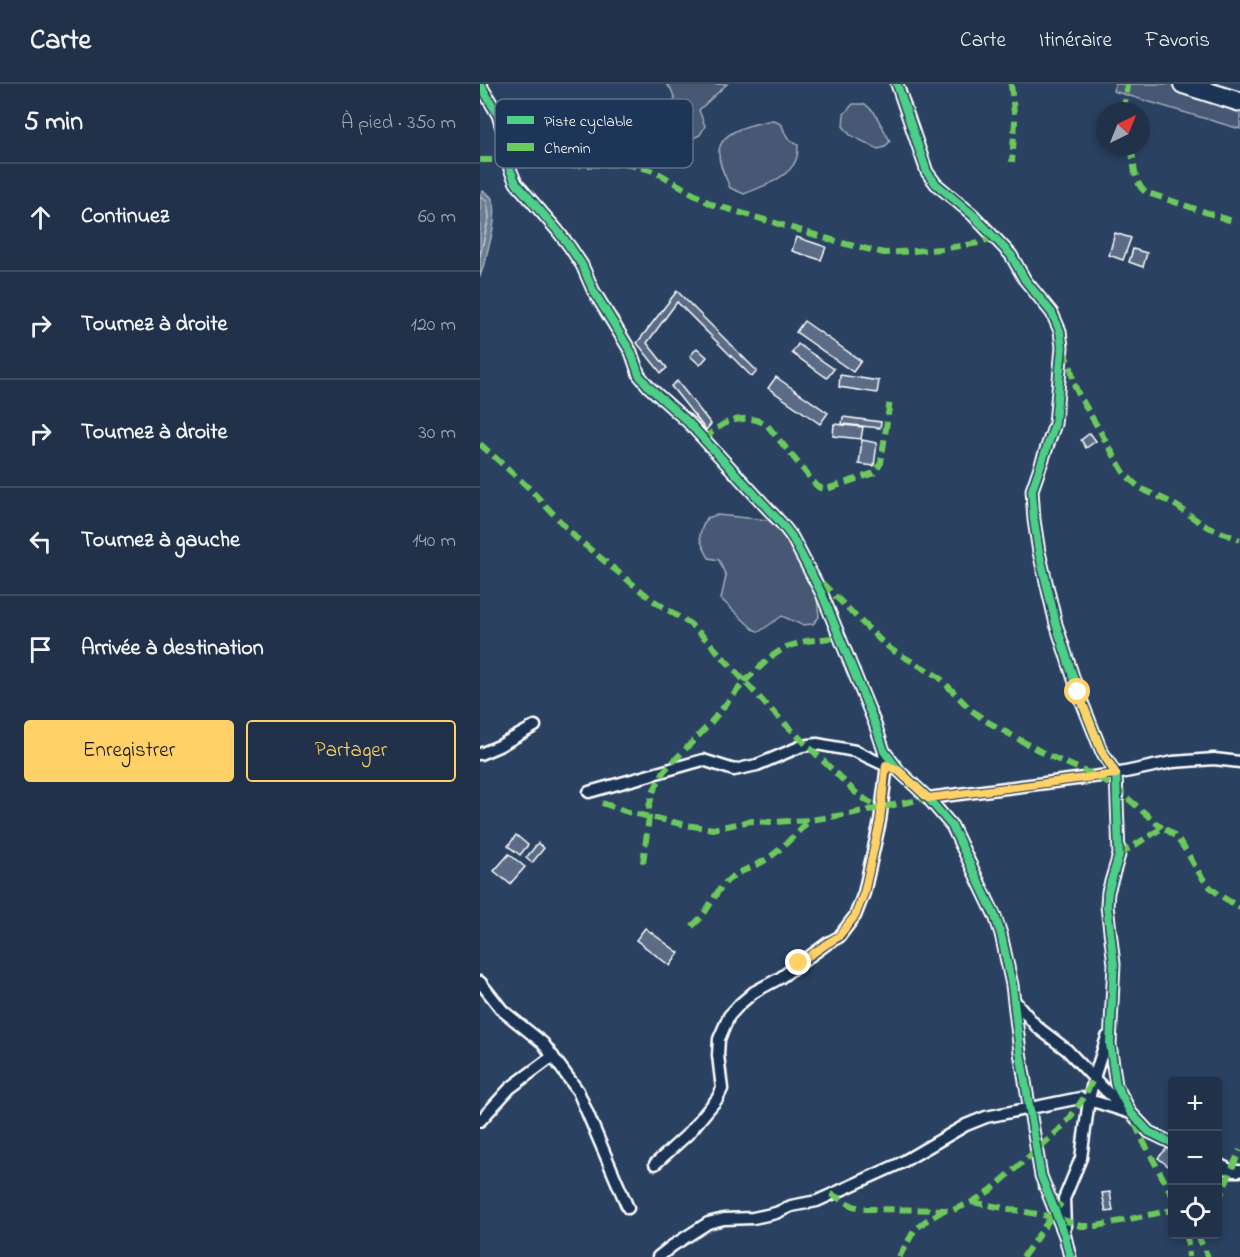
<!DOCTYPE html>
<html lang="fr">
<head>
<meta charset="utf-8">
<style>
  body { margin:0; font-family:"Indie Flower",sans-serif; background:#283950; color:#f1f3f6 }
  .controls { position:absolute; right:18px; bottom:18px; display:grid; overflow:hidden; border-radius:6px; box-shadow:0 3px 9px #0003 }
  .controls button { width:54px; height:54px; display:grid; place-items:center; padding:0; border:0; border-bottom:2px solid #3d4c61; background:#203149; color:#f1f3f6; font:30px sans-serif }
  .compass { position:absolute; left:616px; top:18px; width:54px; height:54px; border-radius:50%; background:#203149; box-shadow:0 3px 9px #0003; rotate:43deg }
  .stop { position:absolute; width:18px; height:18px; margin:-14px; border:4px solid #ffd166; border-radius:50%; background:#fff }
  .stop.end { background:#ffd166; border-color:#fff; box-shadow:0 2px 6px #0008 }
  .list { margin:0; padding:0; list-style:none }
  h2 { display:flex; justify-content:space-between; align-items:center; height:78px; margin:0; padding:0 24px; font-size:26px }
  h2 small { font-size:20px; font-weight:400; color:#a2a9b4 }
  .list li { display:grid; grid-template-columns:39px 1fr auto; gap:18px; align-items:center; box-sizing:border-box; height:108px; padding:0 24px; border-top:2px solid #3d4c61 }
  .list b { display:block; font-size:22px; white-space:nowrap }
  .list em { font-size:20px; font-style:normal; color:#a2a9b4 }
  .actions { display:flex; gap:12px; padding:18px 24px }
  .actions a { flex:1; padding:14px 0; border:2px solid #ffd166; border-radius:6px; text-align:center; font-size:21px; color:#ffd166 }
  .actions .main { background:#ffd166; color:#111 }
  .icon { flex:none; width:33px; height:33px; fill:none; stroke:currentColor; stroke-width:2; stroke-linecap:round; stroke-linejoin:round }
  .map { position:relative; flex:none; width:760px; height:1173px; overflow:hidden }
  header { display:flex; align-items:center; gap:36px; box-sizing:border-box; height:84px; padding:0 30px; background:#203149; border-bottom:2px solid #3d4c61 }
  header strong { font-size:28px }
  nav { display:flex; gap:33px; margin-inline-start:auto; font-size:21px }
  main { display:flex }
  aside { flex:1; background:#203149 }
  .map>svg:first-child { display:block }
  .green { fill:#465975; stroke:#a2acba; stroke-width:1.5 }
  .water { fill:#6d7d92; stroke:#a7b1be; stroke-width:1.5 }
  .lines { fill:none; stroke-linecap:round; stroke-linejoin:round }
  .shore { stroke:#c5cbd3; stroke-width:1.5 }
  .building { fill:#5b6c86; stroke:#fff; stroke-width:1.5 }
  .minor-casing { stroke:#fff; stroke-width:15 }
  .trunk-casing { stroke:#fff; stroke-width:22 }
  .minor { stroke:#1d3557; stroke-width:10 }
  .trunk { stroke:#1d3557; stroke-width:18 }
  .quiet { stroke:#6dc95d; stroke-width:6; stroke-dasharray:12 6; stroke-linecap:butt }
  .cycleway-casing { stroke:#1d3557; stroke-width:11 }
  .cycleway { stroke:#4dcf88; stroke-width:8 }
  .route { stroke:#ffd166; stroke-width:8 }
  .key { fill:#1d3557; stroke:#617289; stroke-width:1.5 }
  .key-label { font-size:16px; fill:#fff }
</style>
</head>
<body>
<header>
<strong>Carte</strong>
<nav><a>Carte</a><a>Itinéraire</a><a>Favoris</a></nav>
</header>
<main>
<aside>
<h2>5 min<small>À pied · 350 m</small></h2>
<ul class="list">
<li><svg class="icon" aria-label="ahead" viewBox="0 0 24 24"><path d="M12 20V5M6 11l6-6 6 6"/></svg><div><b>Continuez</b></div><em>60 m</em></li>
<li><svg class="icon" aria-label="right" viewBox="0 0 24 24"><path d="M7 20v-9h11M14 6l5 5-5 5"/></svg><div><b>Tournez à droite</b></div><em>120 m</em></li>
<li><svg class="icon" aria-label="right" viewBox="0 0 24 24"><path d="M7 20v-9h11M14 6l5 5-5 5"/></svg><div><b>Tournez à droite</b></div><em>30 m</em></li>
<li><svg class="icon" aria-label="left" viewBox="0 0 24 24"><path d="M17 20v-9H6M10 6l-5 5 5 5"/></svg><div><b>Tournez à gauche</b></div><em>140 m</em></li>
<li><svg class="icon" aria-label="arrive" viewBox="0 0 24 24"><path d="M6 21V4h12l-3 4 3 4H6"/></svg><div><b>Arrivée à destination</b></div></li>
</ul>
<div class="actions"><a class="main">Enregistrer</a><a>Partager</a></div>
</aside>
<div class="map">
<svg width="760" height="1173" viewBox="0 0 760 1173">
  <rect width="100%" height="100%" fill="#2a4161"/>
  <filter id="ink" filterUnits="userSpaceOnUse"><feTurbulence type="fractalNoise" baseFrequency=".0167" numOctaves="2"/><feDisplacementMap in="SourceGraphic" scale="12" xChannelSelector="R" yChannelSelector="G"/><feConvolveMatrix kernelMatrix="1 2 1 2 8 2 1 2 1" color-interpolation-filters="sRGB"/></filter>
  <g filter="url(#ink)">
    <path class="green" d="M186 0H247L219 26 225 42 220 51 196 62 180 46V34L190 24 195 15 191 5Z
      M635 0H697L760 19V45L633 7Z
      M373 20H385L394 28 410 57 405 63 398 65 370 51 363 42 364 30Z
      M293 36 302 41C305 52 309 56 318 61 318 66 318 71 316 76 309 94 281 103 264 110L250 104C246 93 238 80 239 68 240 45 276 40 293 36Z
      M237 431 288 436 305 451 337 514 339 533 333 540 322 541 302 532 279 548 273 545 241 515 246 492 239 476 229 474C219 455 216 453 227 434Z"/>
    <path class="water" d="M3 107C6 109 9 110 11 113 22 128 5 175 0 193V111Z"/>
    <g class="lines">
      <path class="shore" d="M0 114H3L7 117 9 133 0 172"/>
    </g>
    <path class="building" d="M635 149 651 154 643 176 629 171Z
      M316 153 346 163 341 176 312 167Z
      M653 165 667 169 663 183 649 178Z
      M197 207 277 287 272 293 197 218 167 259 187 284 181 289 157 259Z
      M324 237 381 277 373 288 316 248Z
      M318 260 354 285 347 294 312 269Z
      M217 264 227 273 220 281 210 272Z
      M360 291 399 297 397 309 359 303Z
      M296 293 348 329 340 340 288 304Z
      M197 297 231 340 226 346 191 302Z
      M363 333 401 338 400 344 362 340Z
      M354 340 383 343 381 355 353 352Z
      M610 349 616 357 606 364 601 356Z
      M382 356 397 359 394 382 379 380Z
      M36 751 48 761 40 771 28 762Z
      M58 759 64 764 52 779 46 774Z
      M29 770 45 783 30 800 14 787Z
      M165 844 199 869 190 882 156 856Z
      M687 1064 692 1069V1085L678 1074Z
      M630 1108 633 1127 626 1128 622 1109Z"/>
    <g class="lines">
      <defs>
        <path id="minor" d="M0 0 18 31 25 54 30 85 36 99 77 146 90 163 102 181 113 206 151 268 159 291 169 303 208 338 302 440 312 453 342 510 395 640 404 667 419 687 448 714 472 742 515 832 521 850 532 901 540 968 561 1092 585 1152 590 1173
          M417 0 447 88 456 100 492 130 531 171 545 196 572 229 580 247 582 263 575 340 552 406 554 436 559 468 576 540 598 608 621 666 636 690 639 771 628 808 627 822 634 880 630 960 636 1001 651 1029 669 1048 692 1059
          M0 670 19 662 55 642
          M109 708 223 676 254 686 277 681 322 662 337 660 375 667 411 684
          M448 714 636 690 693 678 734 675 760 678
          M0 898 23 927 63 959 98 1007 148 1124
          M0 1037 30 1004 73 972
          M175 1080 208 1050 237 1015 242 1005 238 971 239 955 249 932 260 920 274 908 300 894 348 859 359 853 375 832 384 809 400 737 407 681 404 670
          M738 1080 752 1087H760
          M585 1144 584 1115 601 1074 609 1016 614 994 627 953
          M178 1173 192 1162 228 1139 244 1135 273 1134 296 1129 311 1122 337 1117 419 1080 486 1041 506 1033 600 1014 619 1019 651 1029 626 1007 587 966 557 943 534 916"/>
        <path id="trunk" d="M703 0 760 18"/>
      </defs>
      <use href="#minor" class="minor-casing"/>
      <use href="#trunk" class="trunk-casing"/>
      <use href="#minor" class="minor"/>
      <use href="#trunk" class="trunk"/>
      <path class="quiet" d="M531 0 535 38 532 78
        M644 27 647 0
        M651 63C655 79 652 96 665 108L752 137
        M0 76H28L68 82 146 80 167 85 178 89 231 120 366 160 404 169 461 165 499 159 514 153
        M583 266 591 284 594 300 598 309 643 387C660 408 668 407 690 418 701 424 710 432 721 439 733 446 747 450 760 456
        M224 356C239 338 266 327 287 341L336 401 340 404 347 405 394 389 401 379 410 316
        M0 360 49 404 95 453 171 515 210 540 228 557 288 623 375 708 389 718 402 724
        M342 499 400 556 412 566 459 593 490 625 506 637 567 671 616 692 637 705 682 744
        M122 719 148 728 206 741 233 745 270 737 294 738 330 736 369 730 448 714
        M639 771 682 744C703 750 714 787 729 802 738 811 749 817 760 824
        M163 779 169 733V723L173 708 184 687 227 643 265 597 292 572 306 563 326 557 360 553
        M212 842C228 830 232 812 246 798 256 788 269 785 282 778 300 768 315 750 330 736
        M655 1039 662 1055 692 1111
        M351 1110 373 1122 386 1125 473 1126 492 1118 511 1106 578 1047 589 1035 603 1015 614 994
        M738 1117 760 1066
        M492 1118 578 1134 601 1142H617L692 1126
        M707 1150 709 1173
        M717 1150 728 1173
        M419 1173 434 1147 444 1138 464 1126
        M543 1173 584 1115"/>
      <defs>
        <path id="cycleway" d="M0 0 18 31 25 54 30 85 36 99 77 146 90 163 102 181 113 206 151 268 159 291 169 303 208 338 302 440 312 453 342 510 395 640 404 667 419 687 448 714 472 742 515 832 521 850 532 901 540 968 561 1092 585 1152 590 1173
          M417 0 447 88 456 100 492 130 531 171 545 196 572 229 580 247 582 263 575 340 552 406 554 436 559 468 576 540 598 608 621 666 636 690 639 771 628 808 627 822 634 880 630 960 636 1001 651 1029 669 1048 692 1059"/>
      </defs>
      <use href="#cycleway" class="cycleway-casing"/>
      <use href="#cycleway" class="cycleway"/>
    </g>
  </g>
  <g class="lines" filter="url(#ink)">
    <path class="route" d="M319 879 348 859 358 853 375 832 384 809 400 737 406 681 419 687 448 714 636 690 621 666 598 608"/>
  </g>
  <rect x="15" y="15" width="198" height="69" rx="9" class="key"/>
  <rect x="27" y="32" width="27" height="8" fill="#4dcf88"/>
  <rect x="27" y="59" width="27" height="8" fill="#6dc95d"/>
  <g class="key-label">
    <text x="64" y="42">Piste cyclable</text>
    <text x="64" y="69">Chemin</text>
  </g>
</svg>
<div class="controls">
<button>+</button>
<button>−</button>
<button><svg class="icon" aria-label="locate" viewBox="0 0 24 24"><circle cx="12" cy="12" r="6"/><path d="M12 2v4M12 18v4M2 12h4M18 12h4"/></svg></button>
</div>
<svg class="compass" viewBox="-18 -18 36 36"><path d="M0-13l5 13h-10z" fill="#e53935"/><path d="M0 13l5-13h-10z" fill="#a2a9b4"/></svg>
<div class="stop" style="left:598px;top:608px"></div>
<div class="stop end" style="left:319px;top:879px"></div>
</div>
</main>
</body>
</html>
